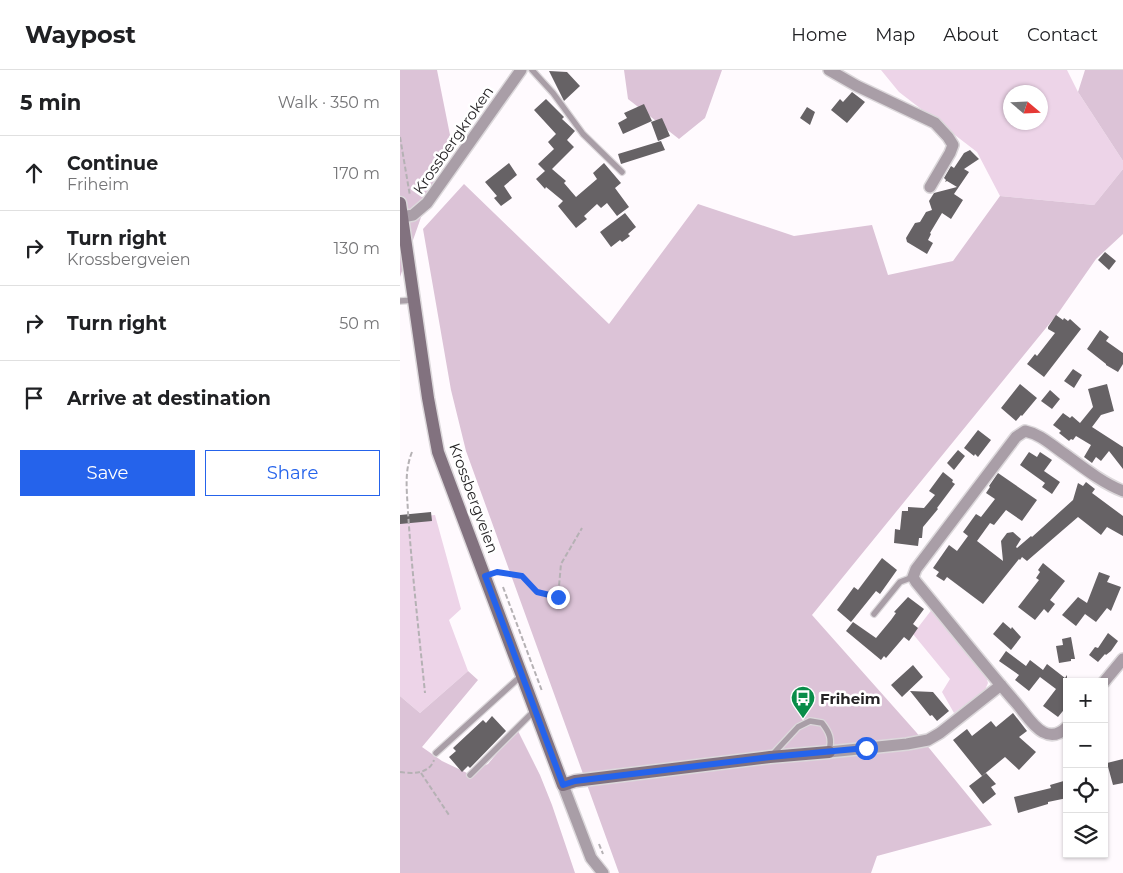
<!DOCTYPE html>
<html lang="en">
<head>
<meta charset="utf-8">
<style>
  body { margin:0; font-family:Montserrat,sans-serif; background:#f2f2f2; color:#202124 }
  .controls { position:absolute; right:15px; bottom:15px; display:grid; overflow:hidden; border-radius:0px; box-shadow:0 1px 4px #0004 }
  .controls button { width:45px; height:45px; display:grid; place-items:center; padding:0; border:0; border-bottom:1px solid #e0e0e0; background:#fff; color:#202124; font:25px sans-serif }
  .compass { position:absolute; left:603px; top:15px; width:45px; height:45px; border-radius:50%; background:#fff; box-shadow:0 1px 4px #0004; rotate:109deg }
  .stop { position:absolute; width:15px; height:15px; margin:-11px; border:4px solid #2563eb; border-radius:50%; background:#fff }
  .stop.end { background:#2563eb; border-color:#fff; box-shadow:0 1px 5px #0008 }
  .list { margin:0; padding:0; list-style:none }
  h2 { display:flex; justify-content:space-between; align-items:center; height:65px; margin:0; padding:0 20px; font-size:21px }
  h2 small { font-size:16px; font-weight:400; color:#757577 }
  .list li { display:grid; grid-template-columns:32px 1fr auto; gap:15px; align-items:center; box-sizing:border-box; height:75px; padding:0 20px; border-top:1px solid #e0e0e0 }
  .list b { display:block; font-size:19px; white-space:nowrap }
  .list p { margin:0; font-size:16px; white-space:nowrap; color:#757577 }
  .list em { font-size:16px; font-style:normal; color:#757577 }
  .actions { display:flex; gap:10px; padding:15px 20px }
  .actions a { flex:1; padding:11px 0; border:1px solid #2563eb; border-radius:0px; text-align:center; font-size:18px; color:#2563eb }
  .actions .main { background:#2563eb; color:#fff }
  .icon { flex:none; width:28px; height:28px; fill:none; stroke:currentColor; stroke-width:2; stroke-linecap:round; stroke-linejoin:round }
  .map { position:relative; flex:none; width:723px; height:803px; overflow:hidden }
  header { display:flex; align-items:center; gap:30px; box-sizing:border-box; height:70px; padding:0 25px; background:#fff; border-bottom:1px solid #e0e0e0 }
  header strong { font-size:24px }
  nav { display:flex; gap:28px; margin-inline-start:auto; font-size:18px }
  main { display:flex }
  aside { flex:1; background:#fff }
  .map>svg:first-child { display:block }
  .green { fill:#edd4e8; fill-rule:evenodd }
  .forest { fill:#dcc3d7 }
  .building { fill:#666265 }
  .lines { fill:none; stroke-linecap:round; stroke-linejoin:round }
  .lane-casing { stroke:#dcd8db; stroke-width:8 }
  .street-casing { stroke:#dcd8db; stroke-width:14 }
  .secondary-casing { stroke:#dcd8db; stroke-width:15 }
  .path { stroke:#b5b1b4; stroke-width:2; stroke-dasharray:5 2.5; stroke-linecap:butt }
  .lane { stroke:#a99ea7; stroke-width:5.5 }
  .street { stroke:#a99ea7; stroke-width:11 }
  .secondary { stroke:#82727f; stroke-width:12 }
  .route { stroke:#2563eb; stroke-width:6 }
  .labels { text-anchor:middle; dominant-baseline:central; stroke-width:5; stroke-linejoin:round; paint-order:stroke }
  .street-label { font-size:15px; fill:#252325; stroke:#fff }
  .poi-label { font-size:15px; font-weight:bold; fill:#252325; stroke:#fff; text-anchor:start }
</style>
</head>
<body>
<header>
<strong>Waypost</strong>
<nav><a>Home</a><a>Map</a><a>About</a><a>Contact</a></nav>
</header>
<main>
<aside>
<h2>5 min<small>Walk · 350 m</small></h2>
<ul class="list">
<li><svg class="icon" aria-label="ahead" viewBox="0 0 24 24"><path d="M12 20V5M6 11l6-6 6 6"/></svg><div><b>Continue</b><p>Friheim</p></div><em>170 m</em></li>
<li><svg class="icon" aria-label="right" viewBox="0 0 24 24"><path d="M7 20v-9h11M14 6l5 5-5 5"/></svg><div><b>Turn right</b><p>Krossbergveien</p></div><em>130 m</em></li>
<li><svg class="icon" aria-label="right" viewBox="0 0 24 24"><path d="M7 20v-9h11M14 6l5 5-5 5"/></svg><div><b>Turn right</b></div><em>50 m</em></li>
<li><svg class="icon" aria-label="arrive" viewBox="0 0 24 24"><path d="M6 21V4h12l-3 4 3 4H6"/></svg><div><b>Arrive at destination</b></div></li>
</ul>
<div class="actions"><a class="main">Save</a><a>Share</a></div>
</aside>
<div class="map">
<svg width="723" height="803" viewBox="0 0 723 803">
  <rect width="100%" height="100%" fill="#fffafe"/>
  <path class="green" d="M481 0H667L678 22 723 91V99L694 135 600 126 577 82 499 22ZM610 22H640V52H610Z
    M35 445 61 539 49 550 68 601 20 643 0 626V448Z
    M533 538 586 606 588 613 585 620 554 643 542 622 550 609 513 564Z"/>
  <path class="forest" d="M0 0H37L50 65 0 207Z
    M224 0H322L305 48 279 69 228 29Z
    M685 0H723V91L678 22Z
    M723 99V164L696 189 659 242 412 545 516 662 592 755 477 786 471 803H219L66 381 51 320 23 159 64 114 209 254 298 134 394 166 472 155 488 205 553 191 600 126 694 135Z
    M68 601 78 610 22 677 42 691 67 703 88 694 117 659 140 705 152 735 175 803H0V626L20 643Z"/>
  <path class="building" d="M149 1 167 2 180 16 164 31Z
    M452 22 465 32 447 53 431 40 440 29 443 32Z
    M146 29 164 47 162 49 175 61 167 70 174 77 152 99 166 111 164 113 176 127 197 109 193 103 204 93 221 113 215 118 229 137 217 146 207 133 201 138 197 134 184 146 187 149 176 158 158 136 163 131 146 117 145 119 136 109 145 101 138 94 154 79 148 72 156 64 134 40Z
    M244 34 252 51 223 64 218 53 227 48 224 43Z
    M407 37 415 42 410 55 400 48Z
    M262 48 270 66 258 71 251 52Z
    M261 71 265 80 221 94 218 84Z
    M570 80 579 89 564 99 569 102 554 124 563 130 551 149 542 143 530 163 531 164 528 170 533 173 527 184 507 172 506 168 515 153 520 152 526 142 532 140 529 131 534 123 557 117 547 111 545 112 546 110 544 108 551 96 554 98 564 83Z
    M109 93 117 105 104 116 112 128 101 136 94 128 97 126 85 112Z
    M225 143 236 157 228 164 230 166 222 172 220 170 211 177 200 162Z
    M705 182 716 191 709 200 698 190Z
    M656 245 663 250 664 248 668 251 670 249 681 259 644 307 627 294 635 284 637 286 655 263 648 259V257Z
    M700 260 709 267 706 271 723 283V294L718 302 706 295V294L687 279Z
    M673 299 682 305 674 318 664 311Z
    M620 314 637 328 622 346 621 345 616 351 601 338Z
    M707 314 714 341 701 345 692 357 723 377V399L709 381 701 391 696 387 692 393 684 387 691 375 676 366 673 370 671 369 669 371 659 363 661 361 653 355 663 343 670 348 672 346 680 353 693 337 688 319Z
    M650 320 660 329 652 339 641 331Z
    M578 360 591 370 578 387 575 384 574 386 564 378Z
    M558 380 565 386 554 400 547 393Z
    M629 382 637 387 640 382 652 390 644 401 660 412 652 424 642 417 645 413 620 395Z
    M543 402 553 410 552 412 555 414 537 438 538 439 523 457 522 468H519L518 476 494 473 495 459 500 460 502 441H508V437L524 438 535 425 529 421Z
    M598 403 637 430 622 451 606 440 594 455 590 453 577 471 603 491 601 471 607 463 613 462 621 469 616 477 617 478 631 466 632 467 673 430 678 413 683 416 686 412 695 419 692 423 723 446V466L707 457 701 465 678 447 627 491 622 487 620 490 619 489 583 534 547 507 544 511 536 506 539 502 533 498 549 475 557 481 568 466 563 462 576 444 581 447 595 429 586 423 590 417 589 416Z
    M31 442 32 451 0 454V445Z
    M482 488 497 500 480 524 476 521 451 552 437 540 454 517 458 520Z
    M643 493 665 511 650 530 655 534 648 543 644 539 635 550 618 537 639 510 636 508 640 502 638 500Z
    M699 502 710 506 707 512 721 517 711 541 707 538 696 552 685 544 676 556 662 545 678 527 687 533Z
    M508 527 524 539 513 554 518 558 509 571 504 567 486 588 484 586 481 590 446 561 453 552 476 568 491 550 496 543 494 542Z
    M603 552 611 559 612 557 621 567 611 580 593 564Z
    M708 563 718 571 711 581 706 585 705 584 698 592 689 585 695 577 698 578Z
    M671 567 675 589H671V591L659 593 656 576 663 575 662 569Z
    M606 581 626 596 630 590 643 600 647 594 665 608 667 605V636L658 647 643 636 656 619 640 607 629 621 615 610 619 605 599 591Z
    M513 595 523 607 502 627 491 615Z
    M510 621 533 622 549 641 537 651 532 645 530 646Z
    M613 643 627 661 619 667 636 682 619 700 605 687 582 706 553 670 567 659 572 666 591 651 596 657Z
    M92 646 106 661 70 698 68 696 62 702 49 687 56 681 53 678 83 650 86 653Z
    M723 689V713L713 715 707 693Z
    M586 703 596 714 591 717 596 724 583 734 569 716Z
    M667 710V728L648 732V734L618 743 614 727 651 718 650 715Z"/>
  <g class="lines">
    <defs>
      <path id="lane" d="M132 0 153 23 183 64 222 102
        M0 231 14 230
        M474 544 500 512 513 507
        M36 683 121 606
        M373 684 398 657 410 651 422 653C430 663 432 669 429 682
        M70 705 135 640"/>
      <path id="street" d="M429 0 457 16 535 53 548 67 553 75 550 83 530 117
        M2 147 13 145 27 133 121 0
        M704 612 723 589
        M667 657C660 664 652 667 643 662 633 657 624 642 617 634 582 594 550 553 516 512L513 507 516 499 616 367 625 361C639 364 648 372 659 380 679 394 700 412 723 421
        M429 682 507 674 528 670 540 663 601 615
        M163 715 191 788 203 803"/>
      <path id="secondary" d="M0 133 28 328 38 382 163 715 175 711 370 687 429 682"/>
    </defs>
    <use href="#lane" class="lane-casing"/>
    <use href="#street" class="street-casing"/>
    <use href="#secondary" class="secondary-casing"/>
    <path class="path" d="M0 67 10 126
      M12 382C4 402 7 421 8 442 12 503 19 563 25 623
      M95 502 122 506 137 522 158 527 161 494 182 458
      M103 517 142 621
      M0 702C13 704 29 704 34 690
      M21 703 49 745
      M199 774 203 784"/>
    <use href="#lane" class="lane"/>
    <use href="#street" class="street"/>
    <use href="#secondary" class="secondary"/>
  </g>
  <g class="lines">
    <path class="route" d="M158 527 137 522 122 506 97 502 85 506 163 715 175 711 370 687 466 678"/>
  </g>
  <defs>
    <symbol id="bus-pin" viewBox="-11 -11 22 30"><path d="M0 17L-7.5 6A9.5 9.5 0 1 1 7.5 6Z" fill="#098d49" stroke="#fff"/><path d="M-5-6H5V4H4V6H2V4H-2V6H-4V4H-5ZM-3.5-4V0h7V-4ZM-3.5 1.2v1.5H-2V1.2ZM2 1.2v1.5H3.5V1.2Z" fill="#fff"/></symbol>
  </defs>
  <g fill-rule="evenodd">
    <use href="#bus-pin" x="389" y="614" width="28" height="38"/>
  </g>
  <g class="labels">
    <g class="street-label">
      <text transform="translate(53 70) rotate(-55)">Krossbergkroken</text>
      <text transform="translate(74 428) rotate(70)">Krossbergveien</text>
    </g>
    <g class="poi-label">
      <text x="420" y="628">Friheim</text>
    </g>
  </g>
</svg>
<div class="controls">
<button>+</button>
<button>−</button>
<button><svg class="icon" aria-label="locate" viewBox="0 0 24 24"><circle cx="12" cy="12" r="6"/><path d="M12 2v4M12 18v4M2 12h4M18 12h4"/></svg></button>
<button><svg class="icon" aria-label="layers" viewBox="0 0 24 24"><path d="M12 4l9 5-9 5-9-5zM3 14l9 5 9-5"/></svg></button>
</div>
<svg class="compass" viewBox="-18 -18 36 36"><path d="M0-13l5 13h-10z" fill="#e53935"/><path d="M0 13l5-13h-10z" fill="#757577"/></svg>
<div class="stop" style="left:466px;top:678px"></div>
<div class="stop end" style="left:158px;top:527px"></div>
</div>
</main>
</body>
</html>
